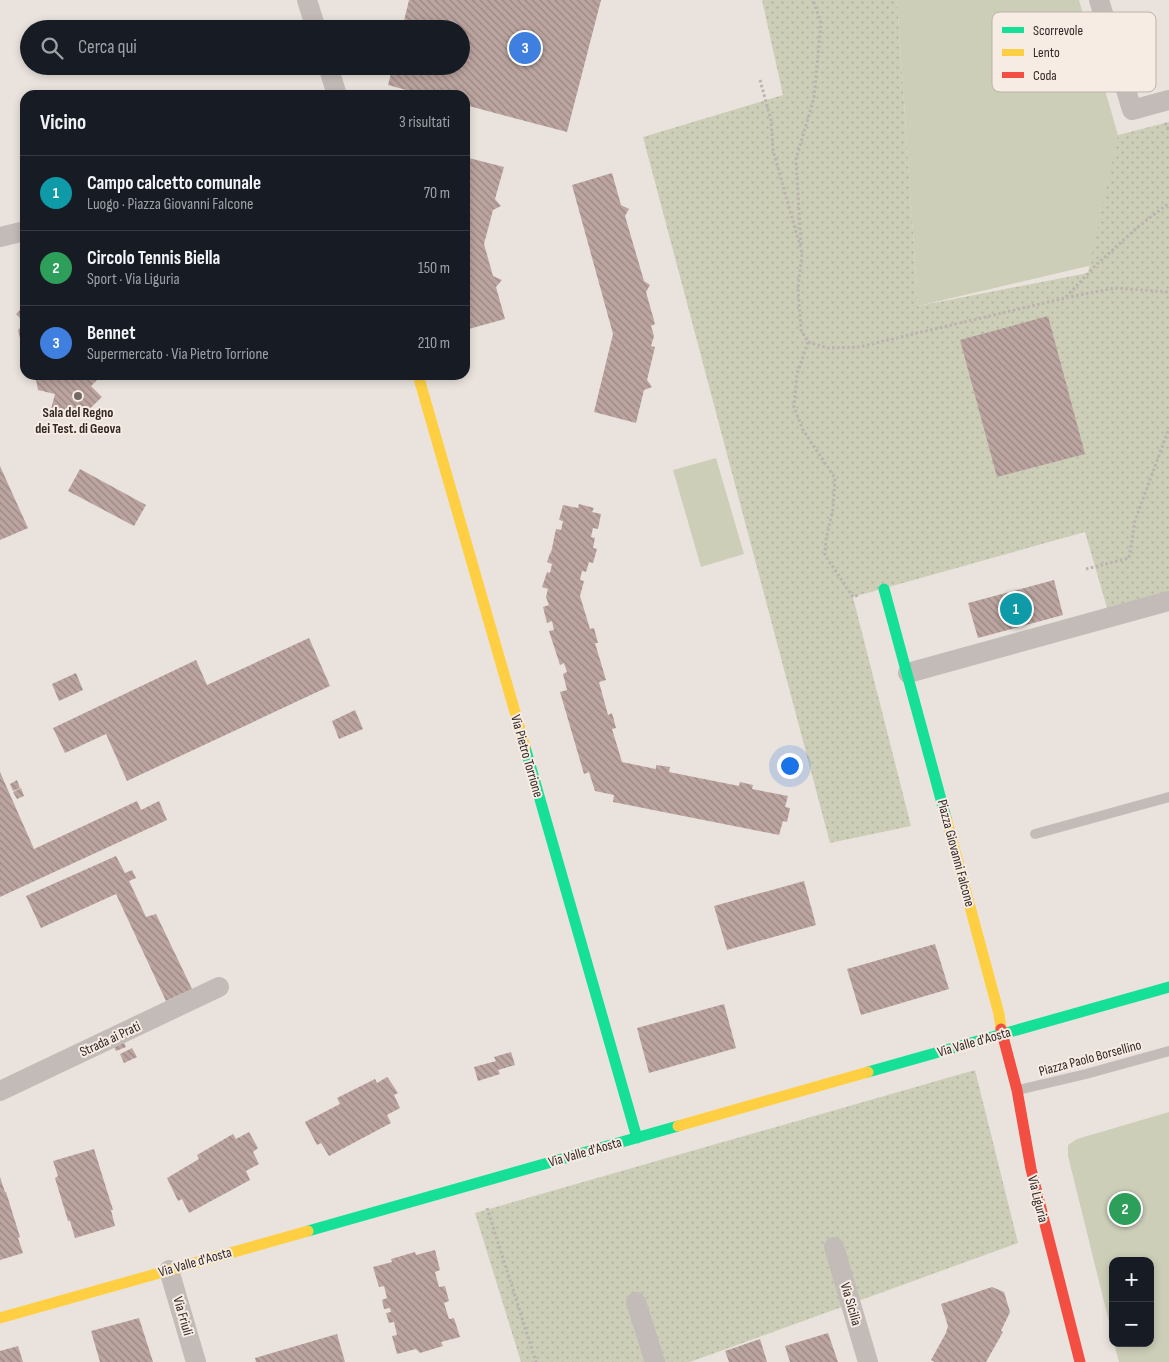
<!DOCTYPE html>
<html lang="it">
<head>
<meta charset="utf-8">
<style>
  body { margin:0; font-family:"Sofia Sans Condensed",sans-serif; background:#20242c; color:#f1f3f6 }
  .controls { position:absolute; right:15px; bottom:15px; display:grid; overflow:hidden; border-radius:10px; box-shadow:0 2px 8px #0003 }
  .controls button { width:45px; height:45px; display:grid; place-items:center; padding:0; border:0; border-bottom:1px solid #363941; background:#171b24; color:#f1f3f6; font:25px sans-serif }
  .you { position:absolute; left:789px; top:765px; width:18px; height:18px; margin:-12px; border:4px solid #fff; border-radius:50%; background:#1a73e8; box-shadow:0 0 0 8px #1a73e833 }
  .badge { display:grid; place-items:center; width:32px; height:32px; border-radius:50%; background:#726966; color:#fff; font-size:16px; font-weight:700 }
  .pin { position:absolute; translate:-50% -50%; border:2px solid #fff; box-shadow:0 1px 5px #0006 }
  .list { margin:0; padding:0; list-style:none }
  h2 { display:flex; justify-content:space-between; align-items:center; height:65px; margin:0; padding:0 20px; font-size:21px }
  h2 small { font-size:16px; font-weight:400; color:#9ea1a6 }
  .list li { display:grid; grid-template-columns:32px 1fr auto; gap:15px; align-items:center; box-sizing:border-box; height:75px; padding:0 20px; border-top:1px solid #363941 }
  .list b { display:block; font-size:19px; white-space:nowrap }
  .list p { margin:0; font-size:16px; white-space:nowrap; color:#9ea1a6 }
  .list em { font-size:16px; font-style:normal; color:#9ea1a6 }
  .icon { flex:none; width:28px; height:28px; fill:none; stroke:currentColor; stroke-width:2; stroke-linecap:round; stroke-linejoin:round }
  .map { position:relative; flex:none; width:1169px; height:1362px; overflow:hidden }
  .search { position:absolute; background:#171b24; box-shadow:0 2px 8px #0003; left:20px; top:20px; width:450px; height:55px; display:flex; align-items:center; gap:12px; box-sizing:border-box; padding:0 18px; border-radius:28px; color:#9ea1a6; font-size:19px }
  .panel { position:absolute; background:#171b24; box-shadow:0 2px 8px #0003; left:20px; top:90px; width:450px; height:290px; border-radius:15px }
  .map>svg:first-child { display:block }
  .grass { fill:#cdceb8 }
  .park { fill:url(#park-dots) }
  .building { fill:url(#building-back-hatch) }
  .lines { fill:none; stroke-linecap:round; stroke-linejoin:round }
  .path { stroke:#bbb3b0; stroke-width:3; stroke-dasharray:2.5 2.5; stroke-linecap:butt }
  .lane { stroke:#c2bbb7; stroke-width:10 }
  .street { stroke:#c2bbb7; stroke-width:20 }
  .fast { stroke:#16e098; stroke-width:11 }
  .slow { stroke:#ffcf43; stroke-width:11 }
  .jam { stroke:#f24e42; stroke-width:11 }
  .poi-dot { fill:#726966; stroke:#f7ece4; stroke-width:2 }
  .labels { text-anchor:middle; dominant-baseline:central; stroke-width:4; stroke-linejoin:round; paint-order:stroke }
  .poi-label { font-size:14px; font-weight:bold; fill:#322826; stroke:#f7ece4 }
  .street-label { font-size:14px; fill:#322826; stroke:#f7ece4 }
  .key { fill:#f7ece4; stroke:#bcb1ab; stroke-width:1 }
  .key-label { font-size:14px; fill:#322826 }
</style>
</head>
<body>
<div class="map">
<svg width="1169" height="1362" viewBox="0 0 1169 1362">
  <defs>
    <pattern id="park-dots" width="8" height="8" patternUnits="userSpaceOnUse" patternTransform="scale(1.25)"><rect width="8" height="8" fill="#cdceb8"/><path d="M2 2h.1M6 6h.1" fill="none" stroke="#b0b19e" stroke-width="1.8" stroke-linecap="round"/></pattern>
    <pattern id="building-back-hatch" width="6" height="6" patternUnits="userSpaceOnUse" patternTransform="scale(1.25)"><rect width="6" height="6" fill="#bca5a0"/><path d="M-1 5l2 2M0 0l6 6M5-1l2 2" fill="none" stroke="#998682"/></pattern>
  </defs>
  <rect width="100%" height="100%" fill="#eae3dd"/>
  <path class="grass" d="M897 0H1079L1118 135 1097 264 918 306Z
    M716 458 744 554 701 567 673 470Z
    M1169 1112V1362H1119L1114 1343H1150V1261H1113V1338L1068 1156V1145L1077 1139Z"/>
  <path class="park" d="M762 0H897L918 306 1088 273 1118 135 1169 122V591L1107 608 1085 532 853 597 911 826 830 843 643 137 783 95Z
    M975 1070 1018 1243 690 1362H521L475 1213Z"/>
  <path class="building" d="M409 0H601L567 132 465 105V95H425L388 85 393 66H461V29H402Z
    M139 90 140 95H119V94Z
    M465 157 504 167 495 199 501 206 493 210 484 244 493 276 502 280 496 287 505 319 465 330Z
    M612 173 621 205 629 209 625 216 644 281 650 285 646 292 655 324 651 326 654 336 651 346 655 347 647 380 652 387 644 390 636 423 594 412 613 334 572 185Z
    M25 305V351H23L18 330 25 323 16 314Z
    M1048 316 1085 454 997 477 960 340Z
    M35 375H102L91 386 102 397 80 418 51 409 55 394 38 390Z
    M0 466 28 528 0 540Z
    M80 469 146 505 134 526 68 491Z
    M579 504 594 508 592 512 601 514 598 529 593 528 591 537 595 538 593 548 597 549 593 563 589 562 586 572 582 571 580 580 584 581 580 596 590 629 594 628 598 643H595L606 680 599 682 608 715 612 713 616 728 612 729 622 762 656 769V765L670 767 669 772 739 786 740 782 753 785 752 789 788 796 785 807 790 808 787 822 783 821 779 835 613 802 614 795 595 791 589 772 584 774 560 692 567 690 563 674 567 672 564 663 560 665 549 631 554 630 552 621 547 623 543 607 549 605 546 597 548 589 542 587 547 572 550 573 552 564 547 562 550 553H551L556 529 561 530 563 521 559 520 563 505 578 508Z
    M1054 580 1063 615 978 638 968 603Z
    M309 638 330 686 127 781 106 734 65 753 53 728 196 660 207 685Z
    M76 673 83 690 59 701 52 684Z
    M355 710 363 729 339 739 332 721Z
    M0 772 34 849 137 801 141 810 159 801 167 820 0 897Z
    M17 780 20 788 13 791 10 784Z
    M21 788 24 796 17 799 13 792Z
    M116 856 125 873 132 870 136 878 129 881 146 917 156 914 192 989 166 1001 116 894 41 928 26 896Z
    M804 881 816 925 727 950 714 906Z
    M935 944 949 989 861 1015 847 969Z
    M724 1004 736 1048 649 1073 637 1028Z
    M123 1040 126 1047 116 1051 113 1045Z
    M132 1048 137 1057 124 1063 120 1054Z
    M511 1052 515 1065 498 1070 500 1074 478 1081 474 1067 496 1061 494 1057Z
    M387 1077 388 1078 398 1093 394 1095 400 1108 387 1115 391 1123 329 1156 321 1143 317 1145 305 1122 340 1104 337 1098 375 1079 377 1083Z
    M249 1132 258 1148 253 1152 259 1164 246 1171 250 1180 189 1213 182 1199 178 1201 167 1178 199 1159 197 1155 233 1134 236 1139Z
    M94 1149 113 1210H111L115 1226 75 1238 70 1221H68L55 1178 58 1176 53 1161Z
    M0 1177 5 1192H6L20 1237 18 1238 23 1253 0 1260Z
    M435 1250 440 1270 435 1272 439 1287 445 1286 449 1301 444 1303 449 1319 454 1318 460 1337 441 1342 443 1346 420 1353 416 1349 397 1354 392 1336 397 1335 394 1322 389 1323 386 1313 391 1312 390 1308 384 1309 382 1300 387 1298 384 1286 379 1287 373 1267 392 1262 391 1259 415 1252 416 1255Z
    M992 1287 1004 1292 1010 1312 1001 1331 1003 1332 986 1362H935L931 1360 946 1333 948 1326 941 1304Z
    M139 1318 153 1362H100L91 1331Z
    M828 1333 838 1362H790L785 1346Z
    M337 1334 345 1362H256L255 1358Z
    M760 1339 767 1362H729L725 1351Z
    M18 1346 23 1362H0V1351Z"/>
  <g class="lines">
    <path class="path" d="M760 80 771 120 773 150 802 253 798 288 801 330 808 342 797 374 794 407 803 430 835 478 833 509 826 539 825 555 853 597 859 595
      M1165 123 1169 131
      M801 245 796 159 814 98 821 23 813 0
      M1066 297 1097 264 1139 226 1169 203
      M808 342 828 348 859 347 1065 298 1115 288 1169 292
      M1086 569 1129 558 1135 521 1169 428
      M487 1208 536 1362"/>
    <path class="lane" d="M1035 834 1169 797
      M1018 1090 1086 1074 1169 1051"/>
    <path class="street" d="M307 0 316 29
      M1099 0 1132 110 1169 100
      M328 66 337 95
      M0 237 25 231
      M908 673 1169 601
      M0 1091 219 987
      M834 1247 868 1362
      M169 1270 196 1362
      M636 1302 655 1362"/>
    <path class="fast" d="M884 589 946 818
      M525 747 637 1138
      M868 1072 1169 987
      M308 1231 678 1126"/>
    <path class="slow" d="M418 375 525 747
      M946 818 999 1014 1001 1029
      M678 1126 868 1072
      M0 1318 308 1231"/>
    <path class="jam" d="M1001 1029 1017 1090 1031 1169 1080 1362"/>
  </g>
  <circle class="poi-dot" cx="78" cy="396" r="5"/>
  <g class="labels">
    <g class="poi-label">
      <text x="78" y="412">Sala del Regno<tspan x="78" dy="16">dei Test. di Geova</tspan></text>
    </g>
    <g class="street-label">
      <text transform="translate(527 756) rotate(74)">Via Pietro Torrione</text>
      <text transform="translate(956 853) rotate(75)">Piazza Giovanni Falcone</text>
      <text transform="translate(110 1039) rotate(-25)">Strada ai Prati</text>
      <text transform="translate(974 1042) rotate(-16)">Via Valle d'Aosta</text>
      <text transform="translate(1090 1058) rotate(-15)">Piazza Paolo Borsellino</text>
      <text transform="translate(585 1152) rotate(-16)">Via Valle d'Aosta</text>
      <text transform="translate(1038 1199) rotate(76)">Via Liguria</text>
      <text transform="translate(195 1262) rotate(-16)">Via Valle d'Aosta</text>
      <text transform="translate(851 1304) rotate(74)">Via Sicilia</text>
      <text transform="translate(183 1316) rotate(74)">Via Friuli</text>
    </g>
  </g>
  <rect x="992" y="12" width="164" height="80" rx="8" class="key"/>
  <rect x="1002" y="27" width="22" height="6" fill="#16e098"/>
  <rect x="1002" y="49" width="22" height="7" fill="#ffcf43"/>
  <rect x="1002" y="72" width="22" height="6" fill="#f24e42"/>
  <g class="key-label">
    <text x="1033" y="35">Scorrevole</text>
    <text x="1033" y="57">Lento</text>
    <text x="1033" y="80">Coda</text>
  </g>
</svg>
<div class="controls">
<button>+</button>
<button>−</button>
</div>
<div class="you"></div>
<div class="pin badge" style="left:1016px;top:609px;background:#0f9aa8">1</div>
<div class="pin badge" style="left:1125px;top:1209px;background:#2e9e5b">2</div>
<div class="pin badge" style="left:525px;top:48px;background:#3f7fe0">3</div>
<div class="search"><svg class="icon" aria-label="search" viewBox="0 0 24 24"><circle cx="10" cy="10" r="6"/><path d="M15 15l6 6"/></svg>Cerca qui</div>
<section class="panel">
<h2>Vicino<small>3 risultati</small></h2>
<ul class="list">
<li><span class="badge" style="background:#0f9aa8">1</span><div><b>Campo calcetto comunale</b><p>Luogo · Piazza Giovanni Falcone</p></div><em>70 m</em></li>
<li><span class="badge" style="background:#2e9e5b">2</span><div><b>Circolo Tennis Biella</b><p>Sport · Via Liguria</p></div><em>150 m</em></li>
<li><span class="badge" style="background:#3f7fe0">3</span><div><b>Bennet</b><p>Supermercato · Via Pietro Torrione</p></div><em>210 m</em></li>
</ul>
</section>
</div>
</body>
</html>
